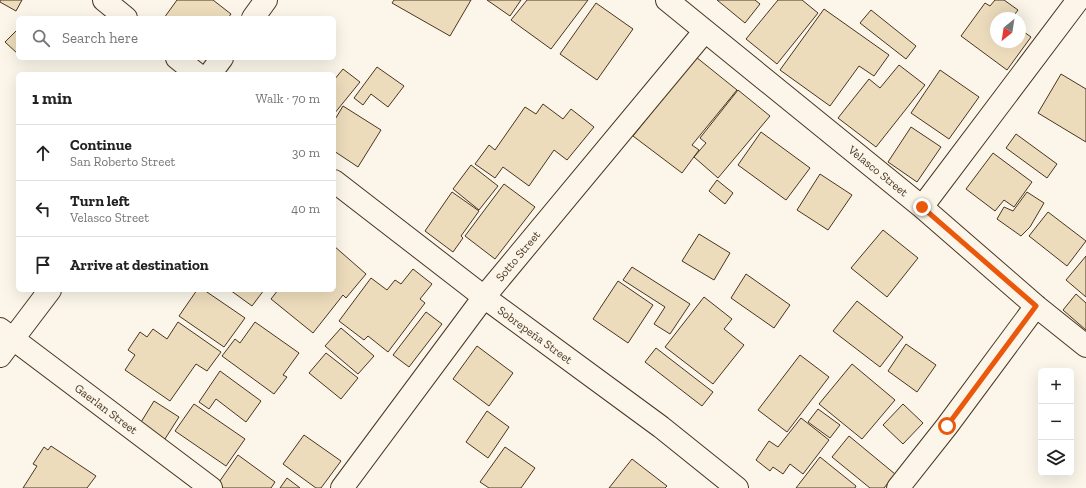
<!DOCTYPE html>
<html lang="en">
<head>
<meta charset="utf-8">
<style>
  body { margin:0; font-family:"Zilla Slab",serif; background:#f2f2f2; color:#222 }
  .controls { position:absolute; right:12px; bottom:12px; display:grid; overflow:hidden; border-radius:6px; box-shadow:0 4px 16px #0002 }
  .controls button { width:36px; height:36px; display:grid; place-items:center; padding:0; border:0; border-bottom:1px solid #e0e0e0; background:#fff; color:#222; font:20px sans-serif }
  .compass { position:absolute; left:990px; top:12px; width:36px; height:36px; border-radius:50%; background:#fff; box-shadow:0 4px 16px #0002; rotate:210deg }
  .stop { position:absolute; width:12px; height:12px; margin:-9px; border:3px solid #ea580c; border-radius:50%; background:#fff }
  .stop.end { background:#ea580c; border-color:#fff; box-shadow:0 1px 4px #0008 }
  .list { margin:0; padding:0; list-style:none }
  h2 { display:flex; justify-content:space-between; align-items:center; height:52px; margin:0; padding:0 16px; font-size:17px }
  h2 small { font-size:13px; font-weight:400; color:#767676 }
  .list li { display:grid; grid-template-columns:26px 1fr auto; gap:12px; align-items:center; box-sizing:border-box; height:56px; padding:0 16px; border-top:1px solid #e0e0e0 }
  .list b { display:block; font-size:15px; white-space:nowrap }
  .list p { margin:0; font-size:13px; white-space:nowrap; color:#767676 }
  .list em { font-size:13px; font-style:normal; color:#767676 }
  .icon { flex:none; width:22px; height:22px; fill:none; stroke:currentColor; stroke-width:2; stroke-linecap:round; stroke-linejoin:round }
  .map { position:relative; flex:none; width:1086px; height:488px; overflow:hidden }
  .search { position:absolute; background:#fff; box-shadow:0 4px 16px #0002; left:16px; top:16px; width:320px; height:44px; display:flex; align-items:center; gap:10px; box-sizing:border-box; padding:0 14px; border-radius:6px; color:#767676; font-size:15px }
  .panel { position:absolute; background:#fff; box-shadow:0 4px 16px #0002; left:16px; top:72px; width:320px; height:220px; border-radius:6px }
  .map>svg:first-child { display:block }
  .building { fill:#ecdcbc; stroke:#4a3520 }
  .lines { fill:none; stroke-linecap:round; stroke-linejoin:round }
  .street-casing { stroke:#4a3520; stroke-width:24 }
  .street { stroke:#fbf6e9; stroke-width:22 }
  .route { stroke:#ea580c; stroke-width:5 }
  .labels { text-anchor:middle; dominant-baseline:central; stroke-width:3; stroke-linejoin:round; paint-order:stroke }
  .street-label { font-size:12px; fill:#4a3520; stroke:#fbf6e9 }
</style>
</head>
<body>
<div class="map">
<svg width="1086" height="488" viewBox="0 0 1086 488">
  <rect width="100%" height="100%" fill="#fbf6e9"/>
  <path class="building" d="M0 0H22L16 11 0 2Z
    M177 0H213L231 14 228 18H164Z
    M394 0H471L450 36 392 3Z
    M487 0H521L510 16Z
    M527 0H588L551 49 511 20Z
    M717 0H755L760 4 745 23Z
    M778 0H802L818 13 777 64 746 39Z
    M995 0H1004L1018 10 1012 18H996V42H1020V29L1031 37 1007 70 961 36 985 3 990 6Z
    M596 3 633 29 597 80 560 54Z
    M824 9 889 55 874 76 859 66 830 106 780 70Z
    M871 10 916 46 906 59 860 23Z
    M18 29V54L5 42Z
    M696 57 737 90 692 145 699 150 682 173 633 136Z
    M899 65 925 85 876 147 838 118 869 79 880 88Z
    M377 67 404 86 388 107 371 94 363 105 354 98Z
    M343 69 360 82 334 114V80Z
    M940 70 979 97 949 139 911 113Z
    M1061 74 1086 89V142L1038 113Z
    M738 90 770 116 718 178 694 157 706 143 700 138Z
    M543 104 563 119 571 109 594 127 567 160 554 150 529 186 503 167 495 178 475 164 489 145 495 150 525 107 536 114Z
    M343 106 381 130 358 167 334 151V121Z
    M911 127 941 147 917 182 888 162Z
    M761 132 810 168 786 200 738 165Z
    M1016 134 1057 164 1047 178 1006 148Z
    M993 153 1032 182 1014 207 1004 200 995 211 966 189Z
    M471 165 498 186 479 210 453 189Z
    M820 174 852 195 828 230 797 210Z
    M717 180 733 193 725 204 709 191Z
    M504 184 535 207 495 259 465 236Z
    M452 192 479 211 461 236 463 238 453 252 425 231Z
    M1027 192 1044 203 1030 227 1021 236 997 219 1004 207 1013 211Z
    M1048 212 1086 241 1067 266 1029 236Z
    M883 230 918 258 887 297 851 268Z
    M699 234 730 253 714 280 682 261Z
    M334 246 366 274 346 298 343 295 313 333 271 299 278 290H334Z
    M1086 256V297L1066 280Z
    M632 267 690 304 670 334 654 324 665 307 623 280Z
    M413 269 432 284 420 299 425 303 388 352 368 336 364 340 339 321 371 278 387 290 395 280 401 284Z
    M746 274 790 305 774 328 731 298Z
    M618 281 653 305 628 343 593 319Z
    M197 290H204L245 318 224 347 179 316Z
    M230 290H264L252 306Z
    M1076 294 1086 303V330L1063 310Z
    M704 297 732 319 724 329 744 345 713 384 665 347Z
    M857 301 903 337 880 367 833 331Z
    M426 312 442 324 409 367 393 355Z
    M178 322 221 352 207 371 196 364 170 401 125 370 135 355 128 350 140 332 147 337 153 329 167 339Z
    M255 322 299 353 283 375 287 377 274 394 222 356 235 339 240 343Z
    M341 328 374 356 358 374 325 346Z
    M906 344 936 365 917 392 888 371Z
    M477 346 513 373 489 406 453 379Z
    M656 348 713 392 702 406 645 362Z
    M326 353 358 378 341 399 309 373Z
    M800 355 829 377 787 432 758 410Z
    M852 364 895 400 862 439 819 404Z
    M220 371 261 401 246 422 216 399 209 409 199 402Z
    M154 401 179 417 163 442 138 427Z
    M194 404 245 439 226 466 175 431Z
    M903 404 923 423 903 444 883 425Z
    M818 409 840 425 830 438 808 422Z
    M487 411 509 427 488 458 466 442Z
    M801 418 829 440 803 474 790 464 783 474 773 467 770 471 756 460 769 441 778 447Z
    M304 435 341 461 321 488H316L283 464Z
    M849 436 895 474 884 488H870L832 457Z
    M51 446 96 476 87 488H23L37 466 33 464 44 447 48 450Z
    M505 447 535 468 521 488H489L480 482Z
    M238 455 275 482 271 488H220L217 485Z
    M820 457 856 486 855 488H796Z
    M632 459 667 486 665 488H609Z
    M287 478 300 488H280Z"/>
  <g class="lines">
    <defs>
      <path id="street" d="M104 0 126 18
        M667 0 922 207 1036 306 1086 346
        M253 18 266 0
        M177 58 197 74
        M210 74 222 58
        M334 181 484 297 661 427 737 488
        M922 207 1078 0
        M0 329 211 488
        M0 356 50 290
        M342 488 484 297 704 32
        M898 488 947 426 1036 306"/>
    </defs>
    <use href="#street" class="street-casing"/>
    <use href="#street" class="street"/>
  </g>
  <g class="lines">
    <path class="route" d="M922 207 1036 306 947 426"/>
  </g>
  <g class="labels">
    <g class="street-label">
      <text transform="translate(878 171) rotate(39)">Velasco Street</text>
      <text transform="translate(518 256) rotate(-50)">Sotto Street</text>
      <text transform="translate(535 335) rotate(36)">Sobrepeña Street</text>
      <text transform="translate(106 409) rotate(37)">Gaerlan Street</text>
    </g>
  </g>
</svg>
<div class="controls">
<button>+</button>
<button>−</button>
<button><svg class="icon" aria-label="layers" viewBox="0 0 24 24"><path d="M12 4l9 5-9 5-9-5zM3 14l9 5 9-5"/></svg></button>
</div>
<svg class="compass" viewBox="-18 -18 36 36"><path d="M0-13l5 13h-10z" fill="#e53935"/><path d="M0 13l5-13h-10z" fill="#767676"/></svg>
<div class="stop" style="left:947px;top:426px"></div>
<div class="stop end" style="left:922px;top:207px"></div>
<div class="search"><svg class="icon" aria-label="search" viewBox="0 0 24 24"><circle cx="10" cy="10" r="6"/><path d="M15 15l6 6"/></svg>Search here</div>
<section class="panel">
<h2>1 min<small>Walk · 70 m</small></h2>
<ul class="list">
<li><svg class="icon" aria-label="ahead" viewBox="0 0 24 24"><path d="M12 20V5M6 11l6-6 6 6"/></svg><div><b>Continue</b><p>San Roberto Street</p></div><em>30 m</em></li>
<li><svg class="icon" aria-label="left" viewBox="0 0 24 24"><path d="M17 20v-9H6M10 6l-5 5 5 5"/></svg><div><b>Turn left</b><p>Velasco Street</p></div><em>40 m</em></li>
<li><svg class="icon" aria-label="arrive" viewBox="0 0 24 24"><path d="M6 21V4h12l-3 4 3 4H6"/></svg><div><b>Arrive at destination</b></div></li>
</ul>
</section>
</div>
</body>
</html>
